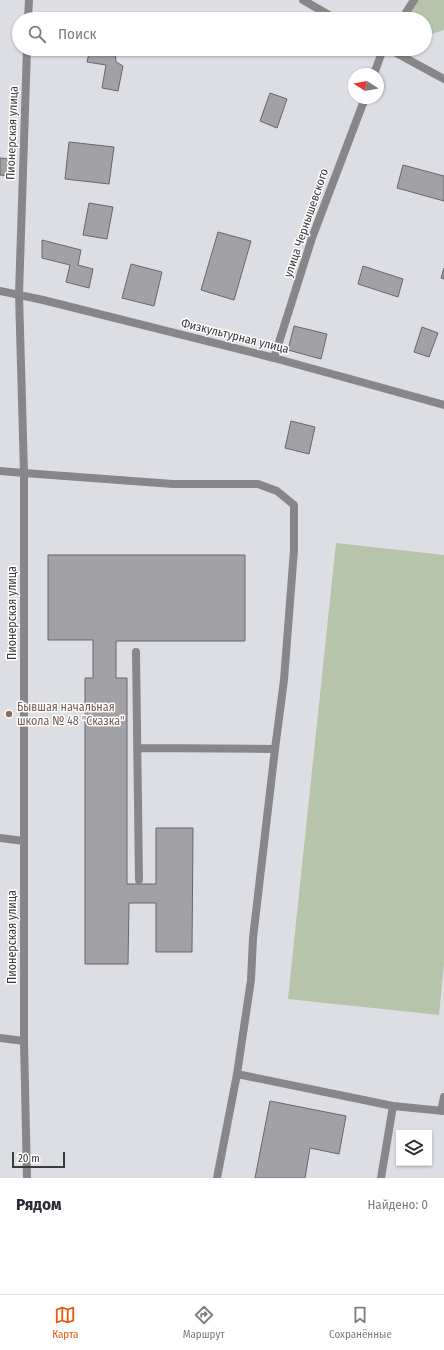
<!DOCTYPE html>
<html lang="ru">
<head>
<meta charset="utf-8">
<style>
  body { margin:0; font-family:"Fira Sans Condensed",sans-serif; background:#f2f2f3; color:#2b2b33 }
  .controls { position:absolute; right:12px; bottom:12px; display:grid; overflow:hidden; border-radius:0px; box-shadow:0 1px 3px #0004 }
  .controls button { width:36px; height:36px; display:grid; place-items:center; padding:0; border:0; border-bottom:1px solid #e1e1e2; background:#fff; color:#2b2b33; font:20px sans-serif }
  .compass { position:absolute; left:348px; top:68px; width:36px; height:36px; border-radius:50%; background:#fff; box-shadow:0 1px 3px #0004; rotate:281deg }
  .scale { position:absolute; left:12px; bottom:10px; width:53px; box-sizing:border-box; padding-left:4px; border:2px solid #3a3b3d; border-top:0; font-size:11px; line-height:14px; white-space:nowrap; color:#3a3b3d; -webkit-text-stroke:3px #fff; paint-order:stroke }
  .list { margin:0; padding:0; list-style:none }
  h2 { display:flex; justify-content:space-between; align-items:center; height:52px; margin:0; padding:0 16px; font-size:17px }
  h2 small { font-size:13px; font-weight:400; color:#7c7c81 }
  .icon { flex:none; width:22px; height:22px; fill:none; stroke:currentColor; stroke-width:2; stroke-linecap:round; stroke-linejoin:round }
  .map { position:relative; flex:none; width:444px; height:1178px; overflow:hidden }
  .search { position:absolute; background:#fff; box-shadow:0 1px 3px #0004; left:12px; right:12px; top:12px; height:44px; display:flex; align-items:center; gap:10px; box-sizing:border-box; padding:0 14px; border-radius:22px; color:#7c7c81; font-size:15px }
  .sheet { height:116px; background:#fff }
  nav { display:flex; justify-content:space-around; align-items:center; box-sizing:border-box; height:56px; border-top:1px solid #e1e1e2; background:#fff; font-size:11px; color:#7c7c81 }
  nav a { display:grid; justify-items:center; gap:2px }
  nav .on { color:#ea580c }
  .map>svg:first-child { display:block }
  .green { fill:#b6c4a9 }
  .building { fill:#a1a1a6; stroke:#67676c }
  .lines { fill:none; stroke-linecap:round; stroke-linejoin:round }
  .lane { stroke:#878789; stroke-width:8 }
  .street { stroke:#878789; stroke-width:8 }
  .education-dot { fill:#8d6e63; stroke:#fff; stroke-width:1.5 }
  .labels { text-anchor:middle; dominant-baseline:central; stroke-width:3; stroke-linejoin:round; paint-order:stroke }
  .street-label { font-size:12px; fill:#3a3b3d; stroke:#fff }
  .education-label { font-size:12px; fill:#785e54; stroke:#fff; text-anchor:start }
</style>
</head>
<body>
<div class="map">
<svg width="444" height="1178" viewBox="0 0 444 1178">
  <rect width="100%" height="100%" fill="#dcdee3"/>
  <path class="green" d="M414 0H444V30L425 36V19H402Z
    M336 543 444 555V963L439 1015 288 999Z"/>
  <path class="building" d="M90 49H115L116 62 123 66 118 91 102 88 106 65 87 62Z
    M127 49H152V53Z
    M225 49H244V53Z
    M270 93 287 99 277 128 260 121Z
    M69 142 114 147 109 184 65 179Z
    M0 158 10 159 9 176 0 175Z
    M403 165 444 176V201L397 188Z
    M89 203 113 207 107 239 83 235Z
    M218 232 251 241 234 300 201 290Z
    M42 240 81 250 78 265 93 269 89 288 66 282 70 265 42 258Z
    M131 264 162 272 154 306 122 298Z
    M363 266 403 279 398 297 358 284Z
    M444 268V279L441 278Z
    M294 326 327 334 321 359 288 350Z
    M422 327 438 333 429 357 414 352Z
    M291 421 315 427 309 454 285 448Z
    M48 555H245V641H116V678H127V884H156V828H193L192 952H156V903H129L128 964H85V678H93V640H48Z
    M270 1101 346 1116 339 1154 310 1148 305 1178H255Z"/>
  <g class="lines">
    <path class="lane" d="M24 473 173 484H258L277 491 294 505V550L284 680 275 749 253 938 251 980 237 1074 217 1178
      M136 652 139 880
      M137 748 275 749
      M237 1074 393 1106 444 1111
      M441 1111 444 1097
      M381 1178 393 1106"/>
    <path class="street" d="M303 0 336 19
      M28 19 29 0
      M402 19 414 0
      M389 49 444 79
      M374 74 383 49
      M0 291 43 300 274 358 444 405
      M274 358 312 238 365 98
      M0 471 24 473
      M0 838 24 841
      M0 1038 24 1041
      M27 1178 24 1041V473L19 294 27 49"/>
  </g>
  <circle class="education-dot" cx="9" cy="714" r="4"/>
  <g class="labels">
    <g class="street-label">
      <text transform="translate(12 133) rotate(-88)">Пионерская улица</text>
      <text transform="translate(306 223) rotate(-71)">улица Чернышевского</text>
      <text transform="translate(235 336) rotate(14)">Физкультурная улица</text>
      <text transform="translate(12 613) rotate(-90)">Пионерская улица</text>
      <text transform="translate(12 937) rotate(-90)">Пионерская улица</text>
    </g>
    <g class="education-label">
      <text x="17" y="707">Бывшая начальная<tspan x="17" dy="14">школа № 48 "Сказка"</tspan></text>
    </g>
  </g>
</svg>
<div class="controls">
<button><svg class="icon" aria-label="layers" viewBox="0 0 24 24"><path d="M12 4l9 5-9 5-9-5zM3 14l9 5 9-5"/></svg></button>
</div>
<svg class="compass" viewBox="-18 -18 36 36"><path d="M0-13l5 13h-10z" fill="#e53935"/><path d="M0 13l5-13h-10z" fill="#7c7c81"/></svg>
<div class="scale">20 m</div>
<div class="search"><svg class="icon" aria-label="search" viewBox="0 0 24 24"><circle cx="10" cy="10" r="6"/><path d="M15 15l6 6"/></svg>Поиск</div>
</div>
<section class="sheet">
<h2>Рядом<small>Найдено: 0</small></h2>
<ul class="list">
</ul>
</section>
<nav>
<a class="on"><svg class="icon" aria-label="map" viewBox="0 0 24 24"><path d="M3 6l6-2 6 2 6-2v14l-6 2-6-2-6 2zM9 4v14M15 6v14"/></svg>Карта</a>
<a><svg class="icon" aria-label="directions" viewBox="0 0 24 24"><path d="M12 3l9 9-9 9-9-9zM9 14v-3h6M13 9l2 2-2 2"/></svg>Маршрут</a>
<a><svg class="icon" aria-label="saved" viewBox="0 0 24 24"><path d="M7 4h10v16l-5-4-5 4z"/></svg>Сохранённые</a>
</nav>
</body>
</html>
